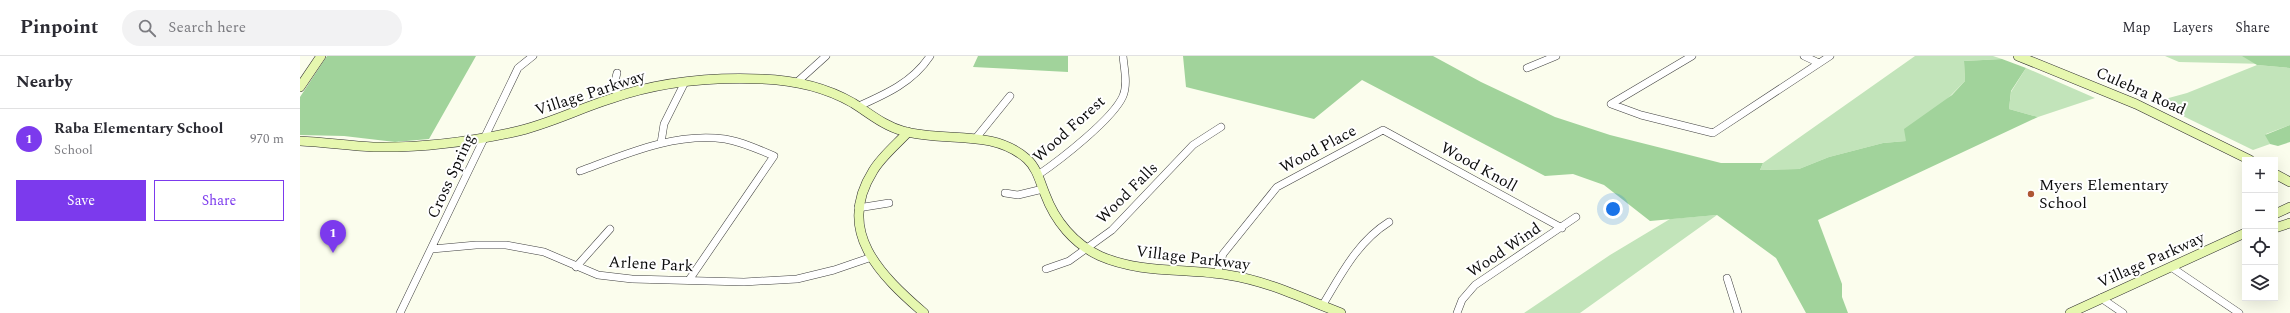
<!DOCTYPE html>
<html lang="en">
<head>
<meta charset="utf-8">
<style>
  body { margin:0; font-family:Spectral,serif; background:#f2f2f3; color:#2b2b33 }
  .controls { position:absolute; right:12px; bottom:12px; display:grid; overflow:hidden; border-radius:0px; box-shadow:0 4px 16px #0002 }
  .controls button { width:36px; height:36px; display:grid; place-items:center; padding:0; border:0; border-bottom:1px solid #e1e1e2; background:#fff; color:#2b2b33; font:20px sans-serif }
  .you { position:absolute; left:1313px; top:153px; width:14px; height:14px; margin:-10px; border:3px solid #fff; border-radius:50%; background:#1a73e8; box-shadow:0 0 0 6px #1a73e833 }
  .badge { display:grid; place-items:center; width:26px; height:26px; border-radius:50%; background:#7c3aed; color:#fff; font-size:13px; font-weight:700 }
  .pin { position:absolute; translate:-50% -33px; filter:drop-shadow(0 1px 2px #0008) }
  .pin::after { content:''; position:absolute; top:21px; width:14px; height:12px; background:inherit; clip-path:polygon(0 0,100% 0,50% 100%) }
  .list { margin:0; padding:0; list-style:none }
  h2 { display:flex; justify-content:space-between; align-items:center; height:52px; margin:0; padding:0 16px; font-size:17px }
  h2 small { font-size:13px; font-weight:400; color:#7c7c81 }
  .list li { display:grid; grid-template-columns:26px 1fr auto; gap:12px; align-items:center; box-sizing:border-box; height:60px; padding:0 16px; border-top:1px solid #e1e1e2 }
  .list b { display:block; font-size:15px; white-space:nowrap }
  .list p { margin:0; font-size:13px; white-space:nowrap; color:#7c7c81 }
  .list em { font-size:13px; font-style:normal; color:#7c7c81 }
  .actions { display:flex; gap:8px; padding:12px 16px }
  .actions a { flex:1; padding:9px 0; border:1px solid #7c3aed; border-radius:0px; text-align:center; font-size:14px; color:#7c3aed }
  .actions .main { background:#7c3aed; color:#fff }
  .icon { flex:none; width:22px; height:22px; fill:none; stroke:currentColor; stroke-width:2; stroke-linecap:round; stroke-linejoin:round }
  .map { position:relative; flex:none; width:1990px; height:257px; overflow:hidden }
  header { display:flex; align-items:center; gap:24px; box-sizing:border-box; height:56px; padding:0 20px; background:#fff; border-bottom:1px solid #e1e1e2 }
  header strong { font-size:19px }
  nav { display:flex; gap:22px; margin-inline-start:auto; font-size:14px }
  .search { width:280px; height:36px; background:#f2f2f3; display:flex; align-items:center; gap:10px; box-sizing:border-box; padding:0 14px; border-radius:22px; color:#7c7c81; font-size:15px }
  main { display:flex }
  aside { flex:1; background:#fff }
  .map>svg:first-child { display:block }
  .green { fill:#c2e4ba }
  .forest { fill:#a1d39b }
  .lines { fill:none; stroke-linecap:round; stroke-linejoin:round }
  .street-casing { stroke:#3f3f3f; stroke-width:8 }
  .secondary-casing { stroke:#2e2e2e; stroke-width:10 }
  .street { stroke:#fff; stroke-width:7 }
  .secondary { stroke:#e6f7af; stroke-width:9 }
  .poi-dot { fill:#ae5633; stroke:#fff; stroke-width:1.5 }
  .labels { text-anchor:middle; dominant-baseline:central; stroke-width:4; stroke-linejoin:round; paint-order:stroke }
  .street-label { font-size:16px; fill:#0c0c0c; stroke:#fff }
  .poi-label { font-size:16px; fill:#0c0c0c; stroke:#fff; text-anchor:start }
</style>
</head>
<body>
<header>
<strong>Pinpoint</strong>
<div class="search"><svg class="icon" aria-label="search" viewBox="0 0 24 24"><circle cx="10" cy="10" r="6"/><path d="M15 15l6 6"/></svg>Search here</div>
<nav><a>Map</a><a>Layers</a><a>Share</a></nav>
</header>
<main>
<aside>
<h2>Nearby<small></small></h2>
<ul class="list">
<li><span class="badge">1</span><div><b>Raba Elementary School</b><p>School</p></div><em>970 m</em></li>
</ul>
<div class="actions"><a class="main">Save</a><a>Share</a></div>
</aside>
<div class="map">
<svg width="1990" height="257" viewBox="0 0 1990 257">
  <rect width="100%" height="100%" fill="#fbfded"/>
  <path class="green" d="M1615 0H1693L1702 3 1664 5 1665 25 1606 85 1583 87 1529 101 1499 113 1460 114 1463 107Z
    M1865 0H1990L1967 8 1879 6Z
    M1957 9 1990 12V69L1966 78 1970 88 1953 94 1854 46 1887 37Z
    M1726 12 1795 42 1738 61 1709 53 1711 36Z
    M1417 159 1280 257H1224L1310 199 1370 163Z"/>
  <path class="forest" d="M27 0H176L129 83 95 86 44 80 0 79V41Z
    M678 0H768V16L673 11Z
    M883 0H1133L1181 26 1255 61 1310 79 1421 107H1463L1460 114 1499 113 1529 101 1583 87 1606 85 1604 73 1652 39 1665 25 1664 5 1702 3 1726 12 1711 35 1709 53 1738 61 1518 164 1542 228V241L1548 257H1506L1476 202 1417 159 1350 165 1304 129 1273 118 1245 120 1062 24 1014 63 886 31Z
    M1942 0H1990V12L1957 9Z
    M1990 69V86L1978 90 1970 88 1965 79Z"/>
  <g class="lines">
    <defs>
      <path id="street" d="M1392 0 1311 48 1341 59 1413 77 1530 0
        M1504 0 1519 7
        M1227 12 1256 0
        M317 17 314 29 318 40
        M496 27 526 0
        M559 50C586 38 613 26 630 0
        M676 82 710 40
        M361 87 364 68 384 28
        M280 115C326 98 375 76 425 83 442 86 458 93 474 100L389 224
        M738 119C760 104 813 63 823 40 828 28 824 12 823 0
        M705 137 718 139 743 133
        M558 152 589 147
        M132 193 176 189H206L244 196 298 219 332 223 444 226 497 223 534 214 572 201
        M276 211 310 173
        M1871 211 1939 257
        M746 213 769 205 812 174 893 89 921 71
        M917 218 923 198 977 131 1083 74 1262 172
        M1427 222 1438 257
        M1801 242 1823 257
        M1022 250C1041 219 1057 186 1089 166
        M100 257 218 12 233 0
        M1157 257 1162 244 1175 229 1276 161"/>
      <path id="secondary" d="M1718 0 1836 48 1950 104
        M0 31 21 0
        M608 76C597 88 581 101 573 115 535 175 580 219 624 257
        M0 85C25 86 49 90 73 91 121 92 168 86 214 76 247 69 278 53 310 43 358 26 411 21 461 23 493 24 525 31 553 47 569 57 584 70 603 75 644 87 692 72 727 103 737 112 740 126 745 138 755 165 774 188 800 200 841 218 886 212 928 219 968 225 1004 243 1041 257
        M1975 118 1990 126
        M1975 158 1990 151
        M1975 172 1990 167
        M1770 257 1945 177"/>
    </defs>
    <use href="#street" class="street-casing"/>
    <use href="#secondary" class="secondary-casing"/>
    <use href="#street" class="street"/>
    <use href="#secondary" class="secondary"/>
  </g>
  <circle class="poi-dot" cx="1731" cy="138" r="4"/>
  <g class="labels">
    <g class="street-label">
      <text transform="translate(1841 35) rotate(24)">Culebra Road</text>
      <text transform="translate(290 37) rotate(-18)">Village Parkway</text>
      <text transform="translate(769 73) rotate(-42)">Wood Forest</text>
      <text transform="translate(1018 93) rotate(-28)">Wood Place</text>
      <text transform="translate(1179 111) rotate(29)">Wood Knoll</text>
      <text transform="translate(151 120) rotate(-65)">Cross Spring</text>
      <text transform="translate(827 137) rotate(-45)">Wood Falls</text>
      <text transform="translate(1204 194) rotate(-34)">Wood Wind</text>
      <text transform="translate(893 202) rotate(7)">Village Parkway</text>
      <text transform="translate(1851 204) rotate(-24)">Village Parkway</text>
      <text transform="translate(351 208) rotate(3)">Arlene Park</text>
    </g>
    <g class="poi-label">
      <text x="1739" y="129">Myers Elementary<tspan x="1739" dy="18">School</tspan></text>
    </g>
  </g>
</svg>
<div class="controls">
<button>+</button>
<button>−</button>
<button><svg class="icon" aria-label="locate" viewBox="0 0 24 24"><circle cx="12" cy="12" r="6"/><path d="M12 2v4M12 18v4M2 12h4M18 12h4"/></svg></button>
<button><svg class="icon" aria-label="layers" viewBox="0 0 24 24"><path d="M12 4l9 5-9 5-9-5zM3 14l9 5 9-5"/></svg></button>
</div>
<div class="you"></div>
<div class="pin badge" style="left:33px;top:197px">1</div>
</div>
</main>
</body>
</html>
